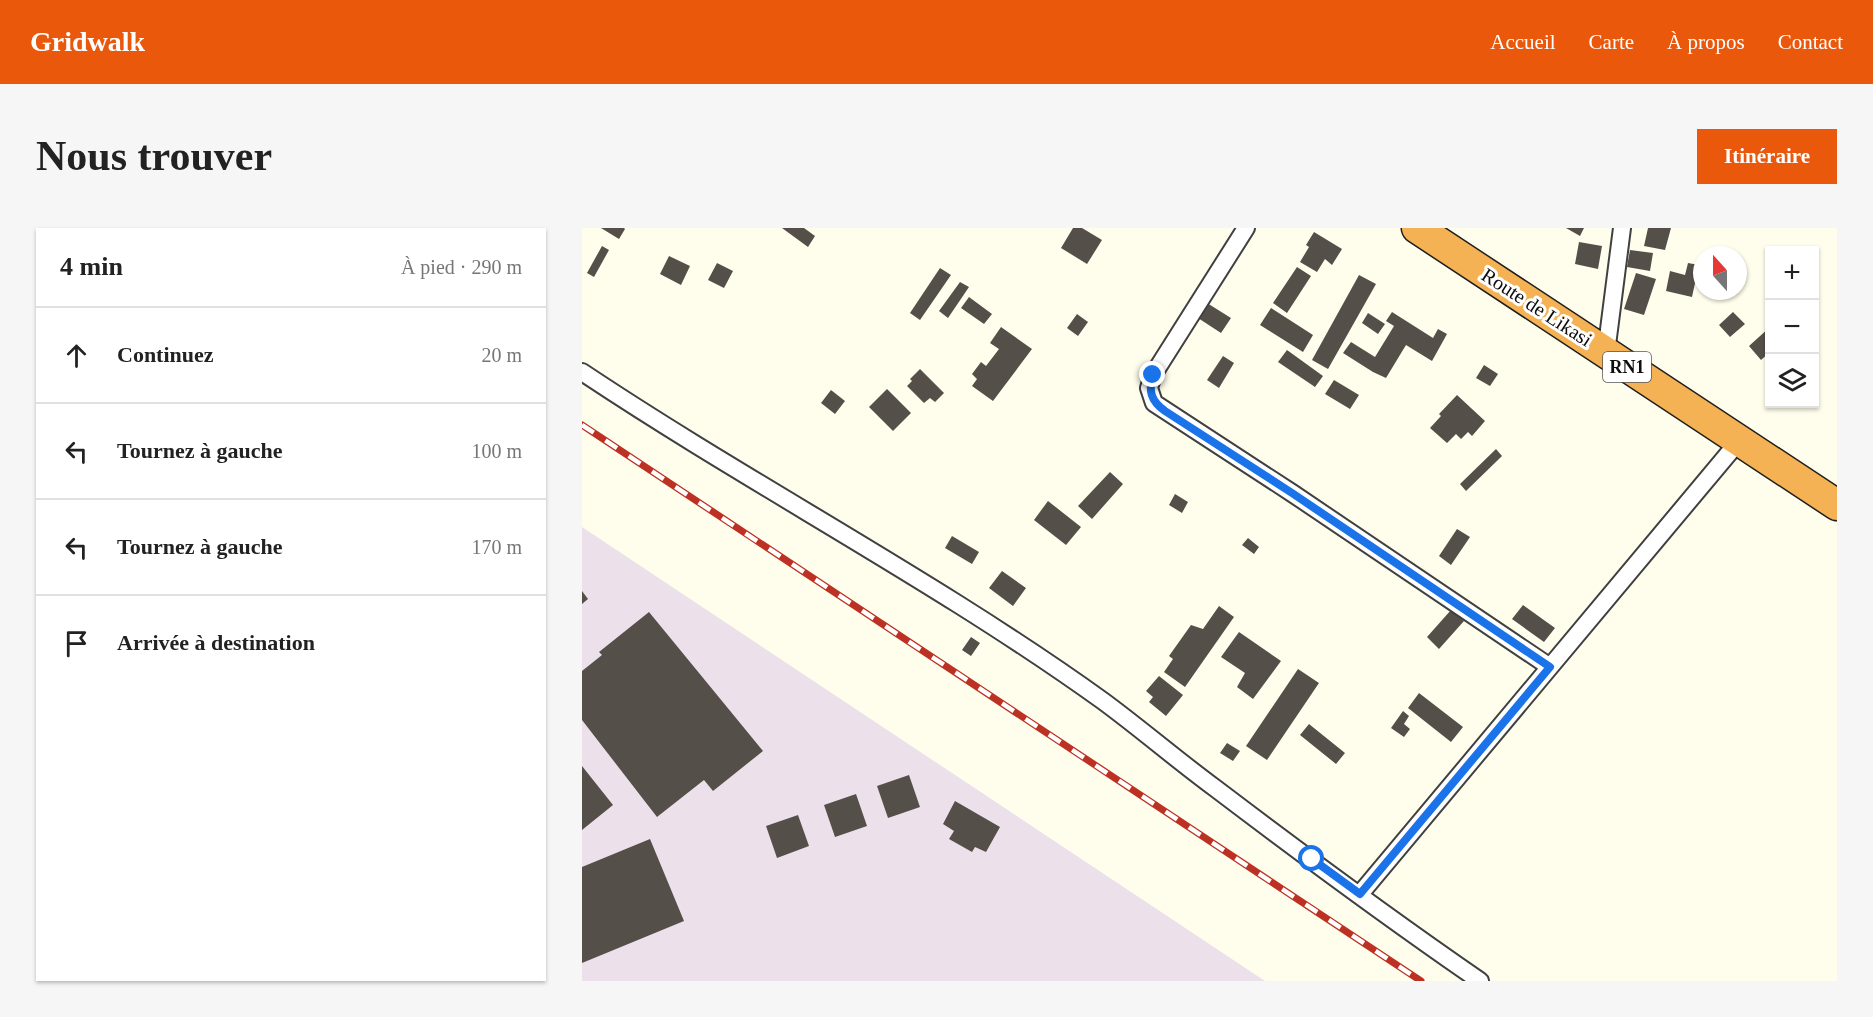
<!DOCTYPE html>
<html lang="fr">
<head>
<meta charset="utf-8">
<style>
  body { margin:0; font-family:Georgia,serif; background:#f6f6f6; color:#222 }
  .controls { position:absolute; right:18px; top:18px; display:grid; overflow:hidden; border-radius:0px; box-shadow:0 2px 4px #0004 }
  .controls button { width:54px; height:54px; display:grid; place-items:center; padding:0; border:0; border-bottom:2px solid #e0e0e0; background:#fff; color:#222; font:30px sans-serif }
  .compass { position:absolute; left:1111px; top:18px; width:54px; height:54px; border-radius:50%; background:#fff; box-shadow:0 2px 4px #0004; rotate:339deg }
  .stop { position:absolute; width:18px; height:18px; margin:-14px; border:4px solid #1a73e8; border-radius:50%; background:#fff }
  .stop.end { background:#1a73e8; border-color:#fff; box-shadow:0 2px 6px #0008 }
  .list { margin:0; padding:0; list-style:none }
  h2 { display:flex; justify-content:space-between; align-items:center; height:78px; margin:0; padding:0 24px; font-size:26px }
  h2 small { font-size:20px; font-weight:400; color:#767676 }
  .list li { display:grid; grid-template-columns:39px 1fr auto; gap:18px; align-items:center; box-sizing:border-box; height:96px; padding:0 24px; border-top:2px solid #e0e0e0 }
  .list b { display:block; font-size:22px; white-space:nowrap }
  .list em { font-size:20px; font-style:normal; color:#767676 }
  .icon { flex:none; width:33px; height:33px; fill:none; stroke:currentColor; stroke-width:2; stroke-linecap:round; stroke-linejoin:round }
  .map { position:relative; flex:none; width:1255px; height:753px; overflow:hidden; border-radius:0px }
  header { display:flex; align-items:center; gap:36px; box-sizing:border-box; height:84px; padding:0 30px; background:#ea580c; color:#fff }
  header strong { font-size:28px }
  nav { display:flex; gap:33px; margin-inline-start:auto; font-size:21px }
  .intro { display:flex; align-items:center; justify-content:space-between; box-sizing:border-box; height:144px; padding:0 36px }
  h1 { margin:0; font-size:42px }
  .button { padding:15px 27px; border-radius:0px; background:#ea580c; color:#fff; font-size:21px; font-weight:700 }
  main { display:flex; gap:36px; padding:0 36px }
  aside { flex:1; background:#fff; border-radius:0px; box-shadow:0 2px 4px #0004 }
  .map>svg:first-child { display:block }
  .industrial { fill:#ece1eb }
  .building { fill:#554f49 }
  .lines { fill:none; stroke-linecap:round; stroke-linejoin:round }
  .street-casing { stroke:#404040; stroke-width:20 }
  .highway-casing { stroke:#1e1e1e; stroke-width:33 }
  .street { stroke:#fff; stroke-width:16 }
  .highway { stroke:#f5b254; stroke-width:30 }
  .rail-casing { stroke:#bd3124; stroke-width:7 }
  .rail { stroke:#fff; stroke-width:4.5; stroke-dasharray:14; stroke-linecap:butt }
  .route { stroke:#1a73e8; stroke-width:8 }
  .labels { text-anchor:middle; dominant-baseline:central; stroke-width:6; stroke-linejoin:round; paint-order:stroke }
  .shield { fill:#fff; stroke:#565656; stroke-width:1.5 }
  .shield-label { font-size:18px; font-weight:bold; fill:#0d0d0d }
  .street-label { font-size:20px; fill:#0d0d0d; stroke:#fff }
</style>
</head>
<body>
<header>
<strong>Gridwalk</strong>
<nav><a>Accueil</a><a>Carte</a><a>À propos</a><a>Contact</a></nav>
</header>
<div class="intro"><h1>Nous trouver</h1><a class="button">Itinéraire</a></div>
<main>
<aside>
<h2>4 min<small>À pied · 290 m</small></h2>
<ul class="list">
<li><svg class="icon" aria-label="ahead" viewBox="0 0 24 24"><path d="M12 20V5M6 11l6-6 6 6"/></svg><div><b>Continuez</b></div><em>20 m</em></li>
<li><svg class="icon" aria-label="left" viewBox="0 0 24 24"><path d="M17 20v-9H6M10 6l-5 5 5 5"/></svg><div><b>Tournez à gauche</b></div><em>100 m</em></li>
<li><svg class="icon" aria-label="left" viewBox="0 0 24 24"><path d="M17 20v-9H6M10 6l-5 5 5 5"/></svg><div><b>Tournez à gauche</b></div><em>170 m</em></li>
<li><svg class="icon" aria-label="arrive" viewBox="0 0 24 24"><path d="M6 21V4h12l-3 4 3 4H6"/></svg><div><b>Arrivée à destination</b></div></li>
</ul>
</aside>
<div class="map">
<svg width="1255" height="753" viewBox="0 0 1255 753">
  <rect width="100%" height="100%" fill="#fffeec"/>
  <path class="industrial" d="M0 299 683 753H0Z"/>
  <path class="building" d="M19 0H42L43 1 37 11Z
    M200 0H222L233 8 226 19Z
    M491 0H500L520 12 505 36 479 20Z
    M984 0H1002L998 8Z
    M1066 0H1089L1083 22 1062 18Z
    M732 4 760 21 750 37 743 31 735 44 718 34 727 19 724 17Z
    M997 14 1020 18 1016 41 993 36Z
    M20 18 27 22 12 49 5 45Z
    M1048 22 1071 25 1068 43 1045 39Z
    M87 28 108 38 99 57 78 46Z
    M135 35 151 43 142 60 126 52Z
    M1106 35 1117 37 1110 69 1084 63 1088 43 1103 47Z
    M715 39 729 48 705 85 691 75Z
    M358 40 369 47 338 92 328 85Z
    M1054 45 1074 51 1062 87 1042 81Z
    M777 47 794 56 746 141 730 132Z
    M378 54 387 59 366 90 357 83Z
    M387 69 410 86 402 96 379 80Z
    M625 75 649 90 639 105 616 90Z
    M689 80 731 107 721 124 678 97Z
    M810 84 851 110 856 101 865 106 850 133 824 117 804 150 791 144 761 125 769 114 793 129 812 98 804 93Z
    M1151 84 1163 96 1148 109 1137 97Z
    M786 85 803 96 796 106 780 95Z
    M495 86 506 94 496 108 485 100Z
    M419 99 450 121 411 173 390 158 395 151 390 146 399 134 404 138 417 121 408 115Z
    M1188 99V124L1179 132 1167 118Z
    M705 122 741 148 733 159 696 134Z
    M641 128 652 135 637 160 625 152Z
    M902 137 916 146 908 158 894 150Z
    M338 141 362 165 353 174 348 170 342 175 325 158 330 153 328 151Z
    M752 152 777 167 768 181 743 166Z
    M305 161 329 185 311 203 287 179Z
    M249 162 263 173 253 186 239 175Z
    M875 167 903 193 890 208 886 204 879 211 874 206 865 215 848 200 859 188 857 186Z
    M914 221 920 228 884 263 878 256Z
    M528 244 541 256 510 291 496 278Z
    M593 266 606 274 600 285 587 277Z
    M466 273 499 299 484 317 452 292Z
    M875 301 888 309 869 337 857 328Z
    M370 308 397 324 390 336 363 320Z
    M666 310 677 319 672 326 660 317Z
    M420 343 444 360 431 378 407 360Z
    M0 363 6 371 0 376Z
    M941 377 973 400 962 414 930 391Z
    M637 378 652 389 603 459 582 444 591 431 587 428 609 397 621 401Z
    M869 382 882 393 857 421 845 409Z
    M67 384 181 523 131 563 122 552 75 589 0 492V443L20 427 17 424Z
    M657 404 699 433 671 471 655 459 663 445 639 429Z
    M389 409 398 415 389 428 380 422Z
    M716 441 737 455 685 532 664 518Z
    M577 448 601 467 584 488 567 474 571 469 564 463Z
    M837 465 881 499 869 514 826 480Z
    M821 483 827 488 822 496 828 501 822 509 809 500Z
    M727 496 763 525 754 536 718 507Z
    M645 515 658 523 651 533 638 525Z
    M0 538 31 577 0 602Z
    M327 547 338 579 306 590 295 558Z
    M274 566 285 598 253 609 242 577Z
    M373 573 418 599 404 624 393 619 390 624 367 611 372 603 361 596Z
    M216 587 227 618 195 630 184 598Z
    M68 611 102 693 0 735V639Z"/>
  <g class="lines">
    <defs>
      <path id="street" d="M664 0 571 147 567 160 572 175 710 265 968 439
        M1024 125 1040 0
        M0 144C171 258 354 353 521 473 559 501 595 532 633 560 720 626 808 691 898 753
        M778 666 1157 213"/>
      <path id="highway" d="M835 0 1255 277"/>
    </defs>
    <use href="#street" class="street-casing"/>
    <use href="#highway" class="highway-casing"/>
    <use href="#street" class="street"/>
    <use href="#highway" class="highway"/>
    <defs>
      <path id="rail" d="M0 197 839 753"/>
    </defs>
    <use href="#rail" class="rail-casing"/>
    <use href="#rail" class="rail"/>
  </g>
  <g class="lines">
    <path class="route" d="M571 147C566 163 569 173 583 183L710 265 968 439 778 666 730 631"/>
  </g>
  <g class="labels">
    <rect class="shield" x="1021" y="124" width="48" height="30" rx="4.5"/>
    <g class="shield-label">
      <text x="1045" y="139">RN1</text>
    </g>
    <g class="street-label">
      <text transform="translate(955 79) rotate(33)">Route de Likasi</text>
    </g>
  </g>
</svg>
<div class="controls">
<button>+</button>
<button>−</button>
<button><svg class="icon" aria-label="layers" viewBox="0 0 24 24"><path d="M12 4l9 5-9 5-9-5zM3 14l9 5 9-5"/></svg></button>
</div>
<svg class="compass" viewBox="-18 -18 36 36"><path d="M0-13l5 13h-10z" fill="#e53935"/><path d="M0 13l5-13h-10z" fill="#767676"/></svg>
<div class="stop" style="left:730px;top:631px"></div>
<div class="stop end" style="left:571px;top:147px"></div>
</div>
</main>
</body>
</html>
